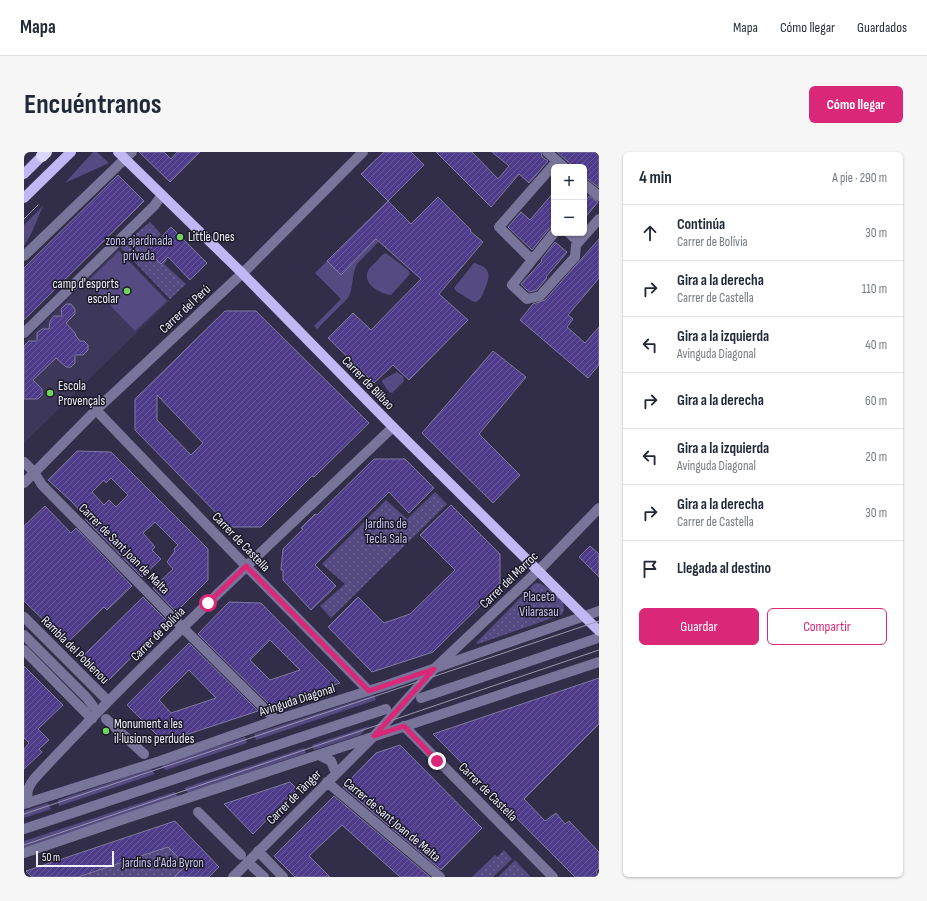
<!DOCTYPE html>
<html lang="es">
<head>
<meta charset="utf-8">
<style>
  body { margin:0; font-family:"Sofia Sans Condensed",sans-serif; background:#f6f6f7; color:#1f2937 }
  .controls { position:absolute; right:12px; top:12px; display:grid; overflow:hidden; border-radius:6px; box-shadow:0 1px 3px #0004 }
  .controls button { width:36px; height:36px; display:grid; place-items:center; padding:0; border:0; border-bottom:1px solid #e0e1e3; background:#fff; color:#1f2937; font:20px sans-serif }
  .scale { position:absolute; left:12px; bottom:10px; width:78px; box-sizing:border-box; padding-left:4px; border:2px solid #f1f0ff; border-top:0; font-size:11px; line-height:14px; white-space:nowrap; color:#f1f0ff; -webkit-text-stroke:3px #1a1825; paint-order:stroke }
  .stop { position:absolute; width:12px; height:12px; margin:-9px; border:3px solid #db2777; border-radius:50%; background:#fff }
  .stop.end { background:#db2777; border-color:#fff; box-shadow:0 1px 4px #0008 }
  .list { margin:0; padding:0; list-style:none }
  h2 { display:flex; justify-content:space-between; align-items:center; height:52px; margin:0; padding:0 16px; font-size:17px }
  h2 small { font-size:13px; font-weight:400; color:#747a83 }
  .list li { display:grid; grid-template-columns:26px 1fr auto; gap:12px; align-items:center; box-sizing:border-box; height:56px; padding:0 16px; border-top:1px solid #e0e1e3 }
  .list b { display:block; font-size:15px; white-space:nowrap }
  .list p { margin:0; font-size:13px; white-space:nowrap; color:#747a83 }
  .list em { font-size:13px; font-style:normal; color:#747a83 }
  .actions { display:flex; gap:8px; padding:12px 16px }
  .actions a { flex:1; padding:9px 0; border:1px solid #db2777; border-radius:6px; text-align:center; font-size:14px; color:#db2777 }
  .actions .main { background:#db2777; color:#fff }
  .icon { flex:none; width:22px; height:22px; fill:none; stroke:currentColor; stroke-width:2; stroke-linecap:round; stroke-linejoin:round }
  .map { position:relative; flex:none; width:575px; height:725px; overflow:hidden; border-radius:6px }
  header { display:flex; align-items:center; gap:24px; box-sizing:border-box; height:56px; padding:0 20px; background:#fff; border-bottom:1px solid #e0e1e3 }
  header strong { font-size:19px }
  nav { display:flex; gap:22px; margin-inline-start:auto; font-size:14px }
  .intro { display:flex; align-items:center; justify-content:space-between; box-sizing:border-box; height:96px; padding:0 24px }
  h1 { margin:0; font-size:28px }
  .button { padding:10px 18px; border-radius:6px; background:#db2777; color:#fff; font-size:14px; font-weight:700 }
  main { display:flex; gap:24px; padding:0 24px }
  aside { flex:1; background:#fff; border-radius:6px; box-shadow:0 1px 3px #0004 }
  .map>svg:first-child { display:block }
  .built { fill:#3d3759 }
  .green { fill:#554b82 }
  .park { fill:url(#park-dots) }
  .building { fill:url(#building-hatch); stroke:#7f7b9b; fill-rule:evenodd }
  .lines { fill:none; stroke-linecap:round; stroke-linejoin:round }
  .minor { stroke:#797499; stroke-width:10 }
  .major { stroke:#c0b7f4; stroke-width:10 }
  .highway { stroke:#dbd7fc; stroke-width:12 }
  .tram { stroke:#9a97ac; stroke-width:1 }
  .route { stroke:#db2777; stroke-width:5 }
  .poi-dot { fill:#70d35e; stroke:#1a1825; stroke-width:1.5 }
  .labels { text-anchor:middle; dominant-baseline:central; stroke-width:3; stroke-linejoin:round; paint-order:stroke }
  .poi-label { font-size:13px; fill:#f1f0ff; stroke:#1a1825; text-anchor:start }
  .park-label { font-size:13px; fill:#c8c2ef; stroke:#1a1825 }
  .street-label { font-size:13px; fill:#f1f0ff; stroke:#1a1825 }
</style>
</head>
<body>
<header>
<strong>Mapa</strong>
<nav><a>Mapa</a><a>Cómo llegar</a><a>Guardados</a></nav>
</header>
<div class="intro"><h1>Encuéntranos</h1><a class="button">Cómo llegar</a></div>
<main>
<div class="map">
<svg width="575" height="725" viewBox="0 0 575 725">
  <defs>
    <pattern id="park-dots" width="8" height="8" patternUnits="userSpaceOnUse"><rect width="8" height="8" fill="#554b82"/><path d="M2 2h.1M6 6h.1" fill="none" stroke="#6e6595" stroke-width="1.8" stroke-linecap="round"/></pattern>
    <pattern id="building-hatch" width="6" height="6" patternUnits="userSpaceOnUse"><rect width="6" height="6" fill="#4e3c8a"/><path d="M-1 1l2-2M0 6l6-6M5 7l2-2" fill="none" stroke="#68589c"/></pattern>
  </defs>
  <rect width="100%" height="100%" fill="#322e4a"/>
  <path class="built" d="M94 97 145 149 0 291V191Z"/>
  <path class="green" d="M69 0H73L85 11 41 31Z
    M19 54 7 82 0 94V73Z
    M377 62 380 64 333 112C327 123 330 136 324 146L293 177 290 174 317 147 291 121 303 109 317 123Z
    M95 99 143 149 111 179 63 130Z
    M362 101 384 118 386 122 367 143C357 142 341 133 343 122 344 116 349 113 353 109 356 105 358 102 362 101Z
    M450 111C469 116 466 125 460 139 458 144 457 147 452 150L448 149 432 139 430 136Z
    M373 220 379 224 380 229 368 241 365 240 358 230V228Z
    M350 543 352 548 232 588 230 582Z
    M345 574 336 583 290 598 288 593Z
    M221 585 223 591 142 618 137 613Z
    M280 596 282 601 164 641 160 636Z
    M127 617 131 622 35 654 34 648Z
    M150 640 154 644 0 696V689Z
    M24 651 27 657 0 666V659Z"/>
  <path class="park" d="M126 70 137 82 129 93 143 108 140 112 162 132 146 147 96 95Z
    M411 340 423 352 307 466 296 454 321 432 298 412 362 348 383 367Z
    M513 431C520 431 535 445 539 451 541 455 540 460 537 463L454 492 452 491 510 432Z
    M144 695 174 725H153L151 723 150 725H54Z
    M480 698 488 707 469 725H448L471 703 473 705Z
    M491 708 507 725H474Z"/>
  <path class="building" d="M115 0H140L147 7 153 0H176L146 30Z
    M360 0H387L400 13 364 49 337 22Z
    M412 0H448L474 27 485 14 468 0H517L518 5 524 9 505 31 495 22 467 55Z
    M533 0H575V36L560 24V15H550Z
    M94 23 120 49 0 168V116Z
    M530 40V73L525 77 508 98 484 75 497 60 506 68Z
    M565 44 574 50 560 67V50Z
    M414 45 447 78 446 79 459 90 415 142 444 168 385 228 369 213 350 231 304 186 329 161 347 178 397 127 352 87 317 123 303 109 364 49 387 72Z
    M147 75 183 111 166 128 144 105 137 112 124 99Z
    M575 87V126L544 163 549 167 543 175 561 191 575 175V213L564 226 496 168 509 152 521 148Z
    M531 90 543 100 522 125 523 126 513 138 505 140 497 132 518 109 517 108Z
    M42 152H47L51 157V162L42 171 51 181 52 184 56 189H60L64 193V198L59 203H51V211L47 215H42L32 206 9 228 18 237V243L14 247H0V194L5 189H13V181L18 177H25L26 169 30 164H38L37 157Z
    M201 159H232L345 271 290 325 288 324 237 375H206L111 278V247ZM133 243 179 291 167 303 133 268Z
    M469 199 502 225 455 282 496 323 469 351 398 281Z
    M53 299 87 300 184 397V428L152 460 129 436 149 417 143 410 151 399 150 397 154 393 131 370 119 381 131 395 128 398 137 407 118 425 61 367 63 366 46 348 24 328ZM87 326 104 343 92 355 85 348 80 353 68 340 80 328 82 331Z
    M350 307H381L410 336 385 361 365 340 298 406 291 413 312 434 287 458 259 428V418H257L259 397 279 377 277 376 291 362 293 363Z
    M427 353 476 402V434L409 500 348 520 304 475 334 445 360 471 386 462 431 418 396 383Z
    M21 354 47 381 52 376 108 434 83 458 80 455 43 491 0 449V374Z
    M566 394 575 402V425L555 405Z
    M119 445 143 469 82 531 57 506Z
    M205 450 237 451 316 531 247 554 174 482ZM246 488 276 518 246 528 226 508Z
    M165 491 234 559 140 590 103 553ZM165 518 192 546 147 561 135 548Z
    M0 514 39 553 14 577 25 588 15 597 18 600 0 617V597L5 591 0 586Z
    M575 526V572L500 647 521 669 532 661 541 672 545 669 575 700V716L572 720 575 725H551L409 582Z
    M376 593 458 676 417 718 319 635 352 601Z
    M266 630 273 637 229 682 200 652Z
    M310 644 406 725H376L318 673 285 704 306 725H271L250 704Z
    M151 669 195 715 185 725H150L162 713 144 695 54 725H8L2 719Z"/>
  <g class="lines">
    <path class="minor" d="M523 0 540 15
      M560 32 575 44
      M530 81 488 133 503 147 516 144 551 105 552 93 575 67
      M545 81 555 90
      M0 104 108 0
      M508 108 475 75 533 9
      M0 181 130 54 138 43
      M72 258 222 414 345 539
      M0 310 10 320 18 333 159 476 252 568
      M0 331 72 258 226 114 339 0
      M0 465 84 549
      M0 483 62 545 69 554
      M0 498 68 567
      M397 546 571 487
      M82 567 120 602
      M380 574 529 725
      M295 603 307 609 312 621
      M303 630 416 725
      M4 651C2 640 4 635 10 627 124 504 248 391 369 275
      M0 652 136 609 252 568 363 533 575 459
      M174 660 217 703
      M0 677 362 557
      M234 699 259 725
      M0 701 100 667 575 510
      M229 715 240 725
      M209 725 350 584 410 517 519 414 575 356"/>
    <path class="major" d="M94 0 218 121 369 275 575 479
      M0 22 18 4
      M0 46 47 0"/>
    <path class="highway" d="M18 4 22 0"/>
    <path class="tram" d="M0 67 14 53
      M0 662 575 469
      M0 693 575 498"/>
  </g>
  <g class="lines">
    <path class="route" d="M184 451 222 414 345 539 410 517 350 584 380 574 413 609"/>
  </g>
  <g class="poi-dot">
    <circle cx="156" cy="85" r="4"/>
    <circle cx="103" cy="139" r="4"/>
    <circle cx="26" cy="241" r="4"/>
    <circle cx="82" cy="579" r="4"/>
  </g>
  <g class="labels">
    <g class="poi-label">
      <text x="164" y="85">Little Ones</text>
      <text x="95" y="132" text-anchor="end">camp d'esports<tspan x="95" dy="15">escolar</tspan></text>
      <text x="34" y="234">Escola<tspan x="34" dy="15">Provençals</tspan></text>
      <text x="90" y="572">Monument a les<tspan x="90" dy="15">il·lusions perdudes</tspan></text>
    </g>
    <g class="park-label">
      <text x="115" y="89">zona ajardinada<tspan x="115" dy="15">privada</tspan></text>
      <text x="362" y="372">Jardins de<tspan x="362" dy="15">Tecla Sala</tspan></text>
      <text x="515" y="445">Placeta<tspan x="515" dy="15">Vilarasau</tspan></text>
      <text x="139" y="711">Jardins d'Ada Byron</text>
    </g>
    <g class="street-label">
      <text transform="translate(161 157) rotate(-43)">Carrer del Perú</text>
      <text transform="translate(344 231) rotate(46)">Carrer de Bilbao</text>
      <text transform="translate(217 390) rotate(46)">Carrer de Castella</text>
      <text transform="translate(100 397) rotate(45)">Carrer de Sant Joan de Malta</text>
      <text transform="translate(485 428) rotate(-44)">Carrer del Marroc</text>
      <text transform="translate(134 482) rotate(-45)">Carrer de Bolívia</text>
      <text transform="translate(51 498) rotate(45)">Rambla del Poblenou</text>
      <text transform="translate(273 548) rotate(-18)">Avinguda Diagonal</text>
      <text transform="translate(464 640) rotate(45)">Carrer de Castella</text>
      <text transform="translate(270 645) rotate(-45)">Carrer de Tànger</text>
      <text transform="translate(368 668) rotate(40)">Carrer de Sant Joan de Malta</text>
    </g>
  </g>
</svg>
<div class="controls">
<button>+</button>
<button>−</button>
</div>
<div class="scale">50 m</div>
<div class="stop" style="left:184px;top:451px"></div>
<div class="stop end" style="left:413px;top:609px"></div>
</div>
<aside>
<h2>4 min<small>A pie · 290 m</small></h2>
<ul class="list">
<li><svg class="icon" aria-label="ahead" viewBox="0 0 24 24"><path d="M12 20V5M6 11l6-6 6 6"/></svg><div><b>Continúa</b><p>Carrer de Bolívia</p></div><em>30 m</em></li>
<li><svg class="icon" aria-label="right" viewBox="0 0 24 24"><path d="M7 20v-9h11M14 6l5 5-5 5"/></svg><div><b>Gira a la derecha</b><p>Carrer de Castella</p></div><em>110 m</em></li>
<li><svg class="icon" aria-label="left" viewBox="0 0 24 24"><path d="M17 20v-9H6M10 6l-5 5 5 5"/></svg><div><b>Gira a la izquierda</b><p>Avinguda Diagonal</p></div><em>40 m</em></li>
<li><svg class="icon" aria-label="right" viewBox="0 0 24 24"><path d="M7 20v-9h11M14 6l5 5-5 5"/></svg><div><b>Gira a la derecha</b></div><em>60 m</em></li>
<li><svg class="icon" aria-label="left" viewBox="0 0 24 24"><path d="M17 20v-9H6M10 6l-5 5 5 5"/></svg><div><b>Gira a la izquierda</b><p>Avinguda Diagonal</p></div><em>20 m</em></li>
<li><svg class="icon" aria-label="right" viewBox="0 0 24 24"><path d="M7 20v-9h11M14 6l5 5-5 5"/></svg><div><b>Gira a la derecha</b><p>Carrer de Castella</p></div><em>30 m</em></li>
<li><svg class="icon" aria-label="arrive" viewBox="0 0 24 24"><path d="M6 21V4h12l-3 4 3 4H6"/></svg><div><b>Llegada al destino</b></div></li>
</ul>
<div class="actions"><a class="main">Guardar</a><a>Compartir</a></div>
</aside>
</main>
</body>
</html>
